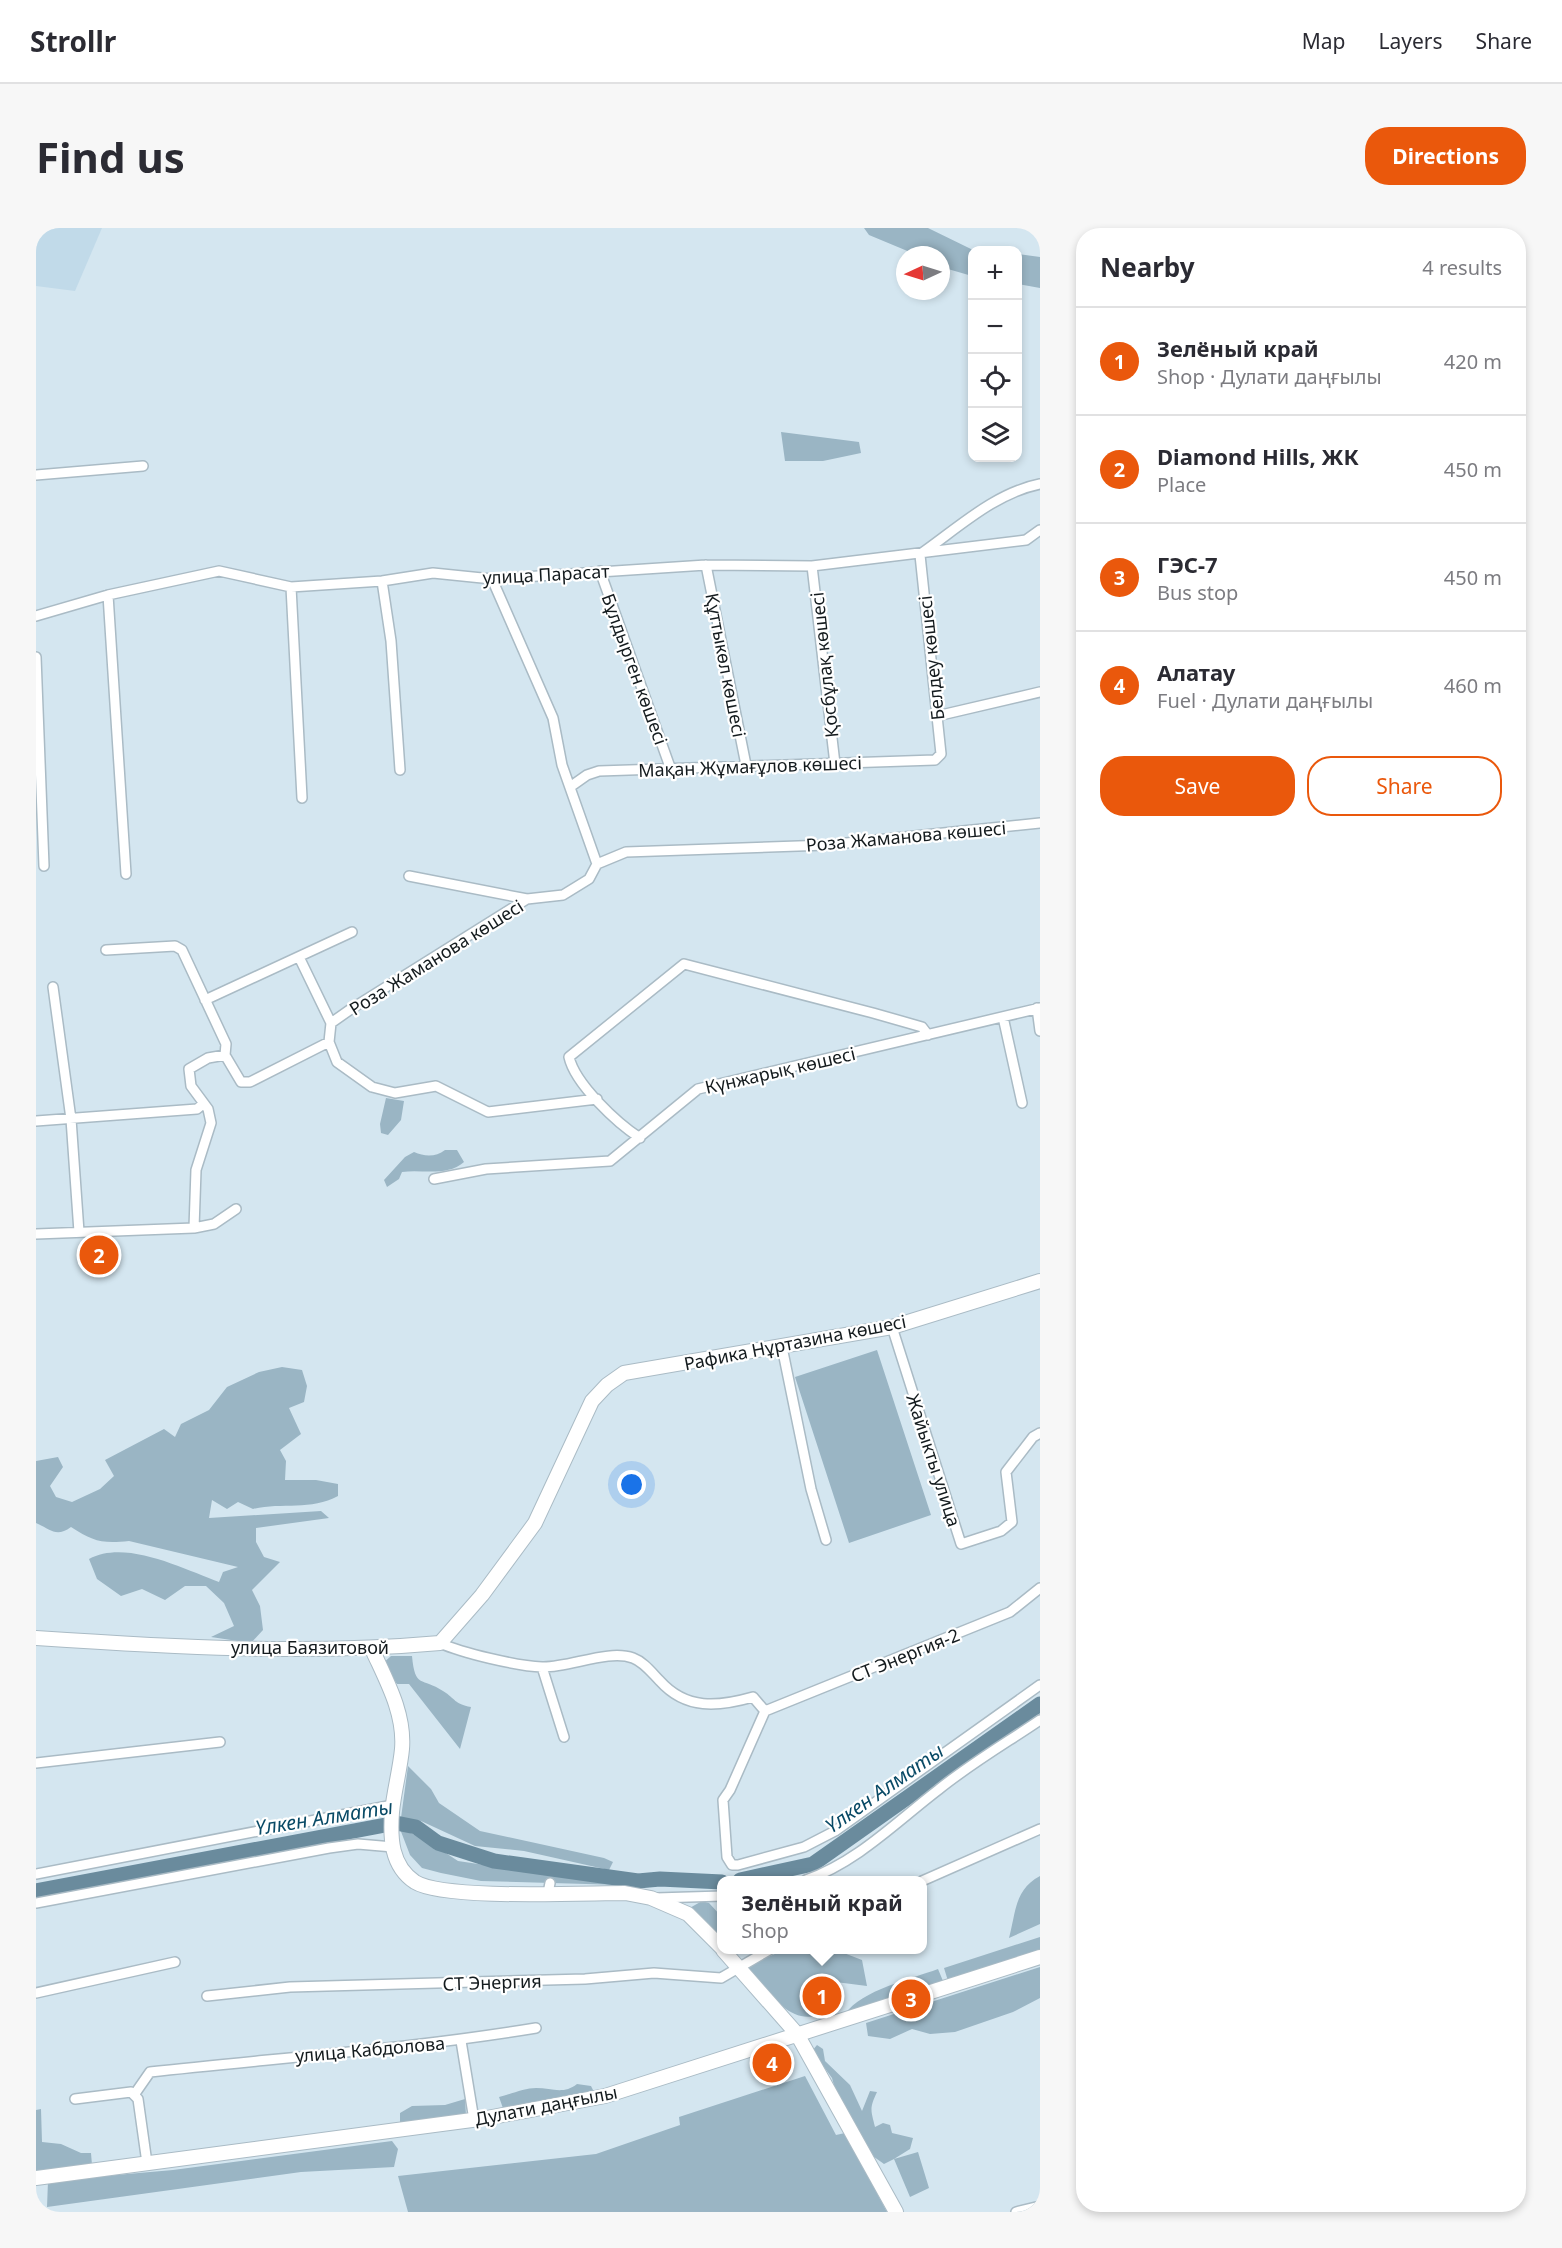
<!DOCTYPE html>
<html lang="en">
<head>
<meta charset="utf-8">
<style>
  body { margin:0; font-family:"Noto Sans",sans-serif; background:#f7f7f7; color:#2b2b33 }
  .controls { position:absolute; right:18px; top:18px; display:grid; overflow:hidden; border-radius:12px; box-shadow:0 3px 9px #0003 }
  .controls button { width:54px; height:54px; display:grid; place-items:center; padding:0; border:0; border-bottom:2px solid #e1e1e2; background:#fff; color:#2b2b33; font:30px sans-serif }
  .compass { position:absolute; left:860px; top:18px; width:54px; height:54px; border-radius:50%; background:#fff; box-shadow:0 3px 9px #0003; rotate:266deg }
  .you { position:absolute; left:596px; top:1257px; width:21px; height:21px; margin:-15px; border:4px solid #fff; border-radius:50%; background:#1a73e8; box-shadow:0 0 0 9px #1a73e833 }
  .badge { display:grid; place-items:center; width:39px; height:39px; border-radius:50%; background:#ea580c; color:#fff; font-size:20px; font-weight:700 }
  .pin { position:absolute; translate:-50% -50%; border:3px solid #fff; box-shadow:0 2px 6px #0006 }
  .popup { position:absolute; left:681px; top:1648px; width:210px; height:78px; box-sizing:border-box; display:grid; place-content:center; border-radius:12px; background:#fff; filter:drop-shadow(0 2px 4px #0005); font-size:20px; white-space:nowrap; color:#7c7c81 }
  .popup b { font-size:22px; color:#2b2b33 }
  .popup::after { content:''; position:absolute; left:50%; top:100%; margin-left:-12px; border:12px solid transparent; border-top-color:#fff }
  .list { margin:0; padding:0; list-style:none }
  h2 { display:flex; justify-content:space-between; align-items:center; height:78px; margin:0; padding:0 24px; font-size:26px }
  h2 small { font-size:20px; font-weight:400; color:#7c7c81 }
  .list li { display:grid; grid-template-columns:39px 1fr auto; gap:18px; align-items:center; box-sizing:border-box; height:108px; padding:0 24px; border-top:2px solid #e1e1e2 }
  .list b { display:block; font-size:22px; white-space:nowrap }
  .list p { margin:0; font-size:20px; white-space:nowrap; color:#7c7c81 }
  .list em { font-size:20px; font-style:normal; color:#7c7c81 }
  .actions { display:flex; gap:12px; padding:18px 24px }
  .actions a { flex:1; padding:14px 0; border:2px solid #ea580c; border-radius:24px; text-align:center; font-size:21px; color:#ea580c }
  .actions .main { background:#ea580c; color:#fff }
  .icon { flex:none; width:33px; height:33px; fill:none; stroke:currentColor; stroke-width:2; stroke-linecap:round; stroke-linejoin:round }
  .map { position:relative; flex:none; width:1004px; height:1984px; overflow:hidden; border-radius:24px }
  header { display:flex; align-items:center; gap:36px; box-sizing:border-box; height:84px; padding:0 30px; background:#fff; border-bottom:2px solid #e1e1e2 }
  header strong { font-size:28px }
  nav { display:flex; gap:33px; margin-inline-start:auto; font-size:21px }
  .intro { display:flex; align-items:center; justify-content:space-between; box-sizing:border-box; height:144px; padding:0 36px }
  h1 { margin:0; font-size:42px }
  .button { padding:15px 27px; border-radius:24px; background:#ea580c; color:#fff; font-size:21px; font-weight:700 }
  main { display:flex; gap:36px; padding:0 36px }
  aside { flex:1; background:#fff; border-radius:24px; box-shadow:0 3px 9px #0003 }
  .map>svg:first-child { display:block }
  .built { fill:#c1dae9 }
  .green { fill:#9ab5c4 }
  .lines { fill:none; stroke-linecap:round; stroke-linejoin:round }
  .river { stroke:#6a8b9d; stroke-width:15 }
  .street-casing { stroke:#aabbc5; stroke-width:12 }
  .secondary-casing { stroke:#aabbc5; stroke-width:16 }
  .street { stroke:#fff; stroke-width:9 }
  .secondary { stroke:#fff; stroke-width:14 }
  .labels { text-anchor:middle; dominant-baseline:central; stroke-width:4.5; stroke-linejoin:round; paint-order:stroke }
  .street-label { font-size:18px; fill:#141b1e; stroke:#fff }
  .water-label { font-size:20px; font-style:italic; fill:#094a66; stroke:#fff }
</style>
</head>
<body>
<header>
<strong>Strollr</strong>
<nav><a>Map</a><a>Layers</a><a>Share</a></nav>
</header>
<div class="intro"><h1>Find us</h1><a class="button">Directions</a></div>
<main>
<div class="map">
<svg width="1004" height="1984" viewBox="0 0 1004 1984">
  <rect width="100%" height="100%" fill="#d4e6f0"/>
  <path class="built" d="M0 0H66L39 63 0 58Z"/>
  <path class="green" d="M828 0H892L935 21 947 22H936V48L905 39V27H881L833 7Z
    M982 26 1004 29V60L982 56Z
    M745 204 823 214 825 225 787 233H749Z
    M350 870 368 873 365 892 352 907 345 905 344 896Z
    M409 922H421L428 934C411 949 386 941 366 944L363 951 351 959 348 952 369 929 378 924C389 929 400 929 409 922Z
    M841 1122 895 1287 813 1315 759 1149Z
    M246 1139 266 1142 271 1158 268 1174 253 1180 265 1206 244 1222 250 1233 249 1252H280L302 1256V1268C275 1283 245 1274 217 1281L202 1274 191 1281 176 1272 173 1290 285 1283 293 1290 220 1300V1314L228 1329 244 1334 216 1362 224 1378 227 1402 215 1415 175 1409 198 1398 188 1375 170 1358H149L129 1372 106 1361 85 1368 61 1351 53 1331C90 1311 147 1341 183 1354L187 1344 202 1339 93 1313C65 1316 57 1313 35 1299 20 1310 14 1301 0 1295V1233L22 1229 27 1239 14 1258 20 1269 36 1274 64 1261 78 1248 69 1232 128 1201 139 1209 145 1196 173 1182 191 1159 223 1144Z
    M355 1428H376C379 1461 386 1449 407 1463 420 1471 418 1476 435 1479L424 1521 373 1456H361L346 1436Z
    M372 1538 395 1561 403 1575 444 1603 568 1630 577 1634 573 1642 488 1623 439 1618 385 1593 365 1590Z
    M364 1601 387 1610 422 1633 585 1657 445 1653 405 1645 386 1640 374 1627Z
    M1004 1648V1696L973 1710C980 1685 978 1662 1004 1648Z
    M666 1673 673 1675 685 1688V1716L652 1681Z
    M1004 1709V1723L912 1753 908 1740Z
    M748 1722H800L826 1732 831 1758 784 1752 788 1778H796C760 1810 732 1763 711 1738Z
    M1004 1739V1770L977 1784 919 1804 894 1806 876 1801 854 1811 832 1808 830 1795Z
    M902 1741 907 1753 809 1786C826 1762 875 1751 902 1741Z
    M781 1817 787 1821 789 1833 814 1857 826 1883 834 1863 841 1864C833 1881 835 1882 839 1899L847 1895 854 1897 856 1905 877 1910 874 1921 858 1931 882 1924 893 1960 874 1969 858 1931 848 1936 834 1926 799 1861 796 1850 776 1823Z
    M769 1848 800 1907 809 1905 851 1984H372L362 1948 560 1926 644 1897 643 1889Z
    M541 1856 555 1858 559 1866 468 1883 463 1869C475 1866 489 1860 500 1860 516 1860 527 1867 541 1856Z
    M429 1871 430 1887 364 1896V1885L376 1878 409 1877Z
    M5 1881 6 1914 25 1916 45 1925H55L56 1937 0 1945V1882Z
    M356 1913 362 1921 358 1939 265 1944 11 1979 12 1953 137 1942Z"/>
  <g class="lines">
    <path class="river" d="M704 1652 777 1636 1004 1476
      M0 1663 360 1595 380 1599 402 1615 458 1633 602 1653 624 1651 686 1654"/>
    <defs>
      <path id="street" d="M0 247 107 238
        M886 325C923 299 959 265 1004 256
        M670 337 710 537
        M776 338 799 536
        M564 343 634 539
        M456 351 517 490 526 537 561 636
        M346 353 355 413 364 542
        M255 359 266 570
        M72 367 90 646
        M0 388 72 367 183 343 255 359 346 353 397 345 456 351 670 337 776 338 990 312 1004 302
        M0 429 8 638
        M901 488 1004 464
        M534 559 551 547 563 543 899 532 905 526 884 327
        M373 648 491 671
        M70 722 139 718 146 722 190 816 189 827
        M263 729 295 795
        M17 759 35 891 43 1004
        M169 772 316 704
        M1001 780 1004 803
        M967 789 986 875
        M561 871 452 884 400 858 359 865 336 859 301 834 293 814 295 795 315 781 491 671 527 667 553 651 561 636 590 624 791 617 1004 595
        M0 893 161 881 167 876
        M604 910C581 895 539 856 533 829L648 736 837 785 886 799 892 807
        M398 951 450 941 574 933 662 861 1004 780
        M158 1000 178 996 200 981
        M0 1006 158 1000 160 942 175 895 172 881 155 858 153 841 172 830 189 827 205 854H214L293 814
        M856 1099 925 1316 965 1303 976 1294 970 1244 997 1209 1004 1205
        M746 1119 775 1261 790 1312
        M404 1415C426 1425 481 1438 506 1439 533 1440 572 1421 597 1430 608 1434 616 1445 624 1453 650 1482 682 1479 717 1469L729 1483 694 1562 687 1572 691 1629 696 1637H702L768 1619 799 1603 1004 1457
        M506 1439 528 1509
        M729 1483 974 1384 1004 1360
        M0 1535 184 1514
        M0 1646 357 1577
        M770 1652C821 1634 859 1595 902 1562 934 1536 970 1515 1004 1492
        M886 1653 1004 1601
        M512 1665 514 1655
        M620 1670 686 1668
        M0 1675 293 1620 322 1616 357 1619
        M0 1765 139 1734
        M171 1768 254 1759 549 1751 618 1745 685 1750 733 1722
        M425 1813 438 1892
        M98 1867 114 1844C242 1830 372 1821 500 1800
        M39 1871 95 1864 102 1871 111 1935
        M980 1984 1004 1978"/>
      <path id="secondary" d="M0 1410C134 1419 270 1427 404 1415L446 1367 499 1295 556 1173 571 1157 588 1145 856 1099 1004 1053
        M336 1421C350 1452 369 1485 366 1521 364 1542 358 1563 356 1584 354 1610 355 1638 379 1654 408 1672 548 1665 589 1665L615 1670 652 1686 686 1720
        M687 1722 761 1806 860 1984
        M0 1950 451 1890 569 1868 1004 1729"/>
    </defs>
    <use href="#street" class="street-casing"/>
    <use href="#secondary" class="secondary-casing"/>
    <use href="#street" class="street"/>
    <use href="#secondary" class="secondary"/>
  </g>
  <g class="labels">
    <g class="street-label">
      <text transform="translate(510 346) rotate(-3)">улица Парасат</text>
      <text transform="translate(895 430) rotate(-96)">Белдеу көшесі</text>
      <text transform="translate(690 437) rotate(79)">Құттыкөл көшесі</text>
      <text transform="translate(788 437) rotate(-96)">Қосбұлақ көшесі</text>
      <text transform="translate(599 441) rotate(70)">Бұлдырген көшесі</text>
      <text transform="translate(714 538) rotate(-2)">Мақан Жұмағұлов көшесі</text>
      <text transform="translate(870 608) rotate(-5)">Роза Жаманова көшесі</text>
      <text transform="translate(400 729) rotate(-32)">Роза Жаманова көшесі</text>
      <text transform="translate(744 842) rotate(-13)">Күнжарық көшесі</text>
      <text transform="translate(759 1114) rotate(-11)">Рафика Нұртазина көшесі</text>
      <text transform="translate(898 1232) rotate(72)">Жайыкты улица</text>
      <text x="274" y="1419">улица Баязитовой</text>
      <text transform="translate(869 1427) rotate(-22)">СТ Энергия-2</text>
      <text transform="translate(456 1754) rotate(-2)">СТ Энергия</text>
      <text transform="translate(334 1821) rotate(-5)">улица Кабдолова</text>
      <text transform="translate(510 1877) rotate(-11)">Дулати даңғылы</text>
    </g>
    <g class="water-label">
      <text transform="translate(848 1560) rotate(-35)">Үлкен Алматы</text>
      <text transform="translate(288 1589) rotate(-9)">Үлкен Алматы</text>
    </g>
  </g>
</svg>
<div class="controls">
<button>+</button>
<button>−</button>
<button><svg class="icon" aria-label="locate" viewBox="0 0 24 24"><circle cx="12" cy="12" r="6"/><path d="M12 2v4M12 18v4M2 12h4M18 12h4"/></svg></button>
<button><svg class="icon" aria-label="layers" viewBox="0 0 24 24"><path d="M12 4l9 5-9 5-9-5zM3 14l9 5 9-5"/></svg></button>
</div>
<svg class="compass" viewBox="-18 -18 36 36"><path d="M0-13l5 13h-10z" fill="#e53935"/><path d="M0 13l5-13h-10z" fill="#7c7c81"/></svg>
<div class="you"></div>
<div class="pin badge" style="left:786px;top:1768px">1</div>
<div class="popup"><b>Зелёный край</b>Shop</div>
<div class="pin badge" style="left:63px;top:1027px">2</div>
<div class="pin badge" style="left:875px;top:1771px">3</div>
<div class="pin badge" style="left:736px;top:1835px">4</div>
</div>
<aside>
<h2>Nearby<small>4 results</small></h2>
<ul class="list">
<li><span class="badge">1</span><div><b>Зелёный край</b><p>Shop · Дулати даңғылы</p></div><em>420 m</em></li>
<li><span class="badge">2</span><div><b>Diamond Hills, ЖК</b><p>Place</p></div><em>450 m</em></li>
<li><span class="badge">3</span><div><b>ГЭС-7</b><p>Bus stop</p></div><em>450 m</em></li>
<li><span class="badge">4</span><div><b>Алатау</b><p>Fuel · Дулати даңғылы</p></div><em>460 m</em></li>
</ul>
<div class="actions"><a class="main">Save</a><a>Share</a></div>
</aside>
</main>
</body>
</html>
